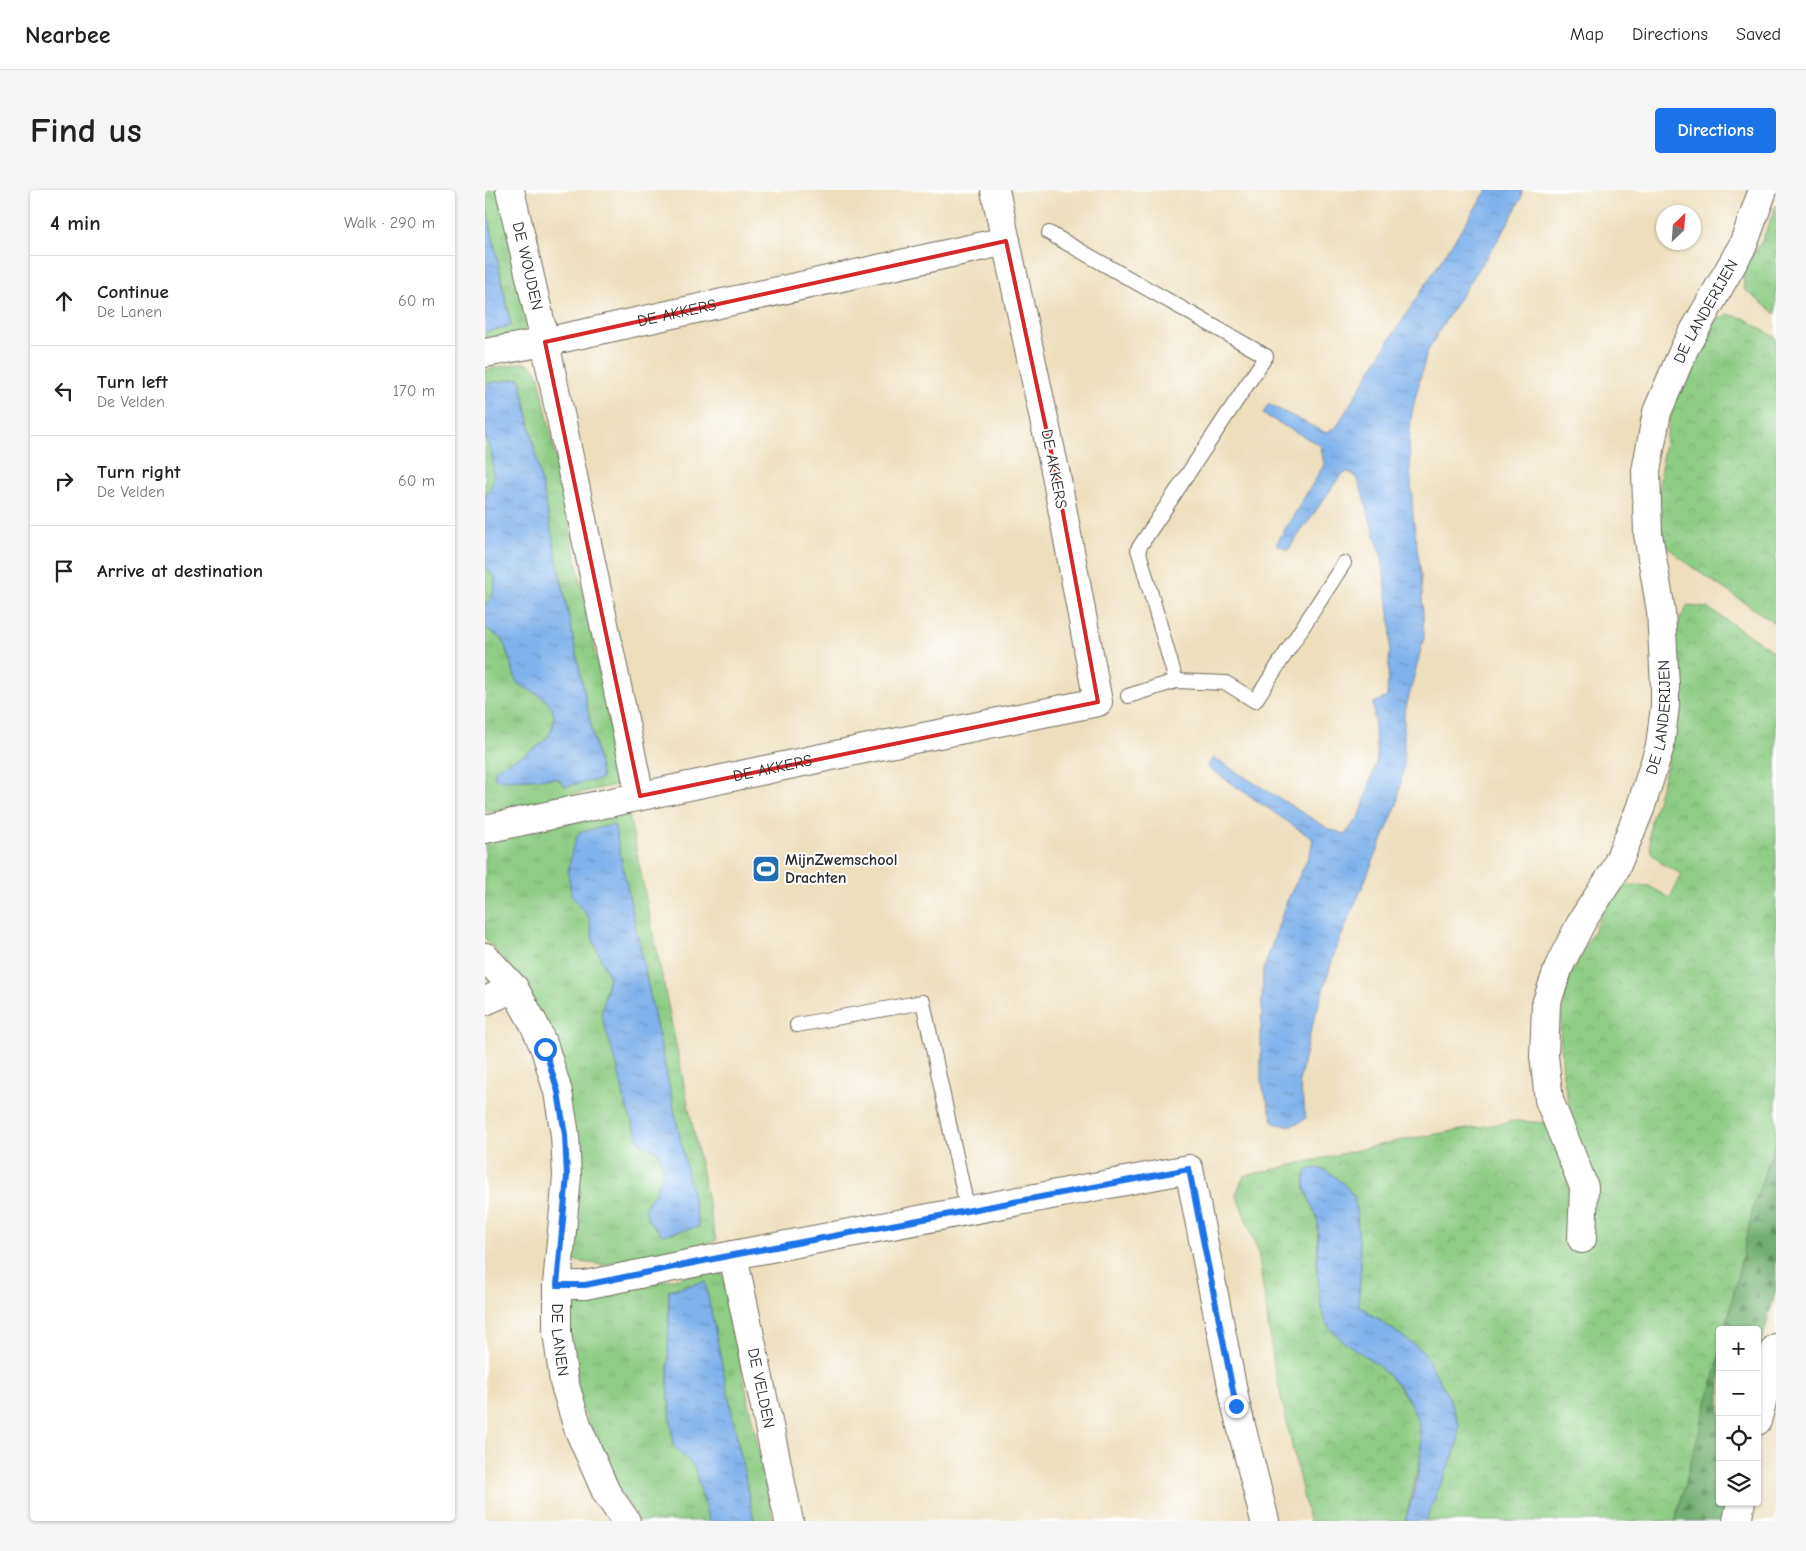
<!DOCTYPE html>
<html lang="en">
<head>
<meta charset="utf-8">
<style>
  body { margin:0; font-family:"Comic Neue",sans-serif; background:#f6f6f6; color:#202124 }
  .controls { position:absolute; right:15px; bottom:15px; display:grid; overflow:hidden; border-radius:5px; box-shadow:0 1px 4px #0004 }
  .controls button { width:45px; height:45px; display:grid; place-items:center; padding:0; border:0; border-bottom:1px solid #e0e0e0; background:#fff; color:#202124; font:25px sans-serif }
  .compass { position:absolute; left:1171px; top:15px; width:45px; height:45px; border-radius:50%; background:#fff; box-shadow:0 1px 4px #0004; rotate:25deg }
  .stop { position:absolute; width:15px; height:15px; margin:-11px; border:4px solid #1a73e8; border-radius:50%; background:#fff }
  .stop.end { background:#1a73e8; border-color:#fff; box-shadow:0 1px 5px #0008 }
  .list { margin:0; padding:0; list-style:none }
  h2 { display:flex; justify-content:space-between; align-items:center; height:65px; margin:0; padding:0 20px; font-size:21px }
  h2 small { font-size:16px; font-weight:400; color:#757577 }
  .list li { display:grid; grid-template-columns:32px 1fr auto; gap:15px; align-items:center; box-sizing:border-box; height:90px; padding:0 20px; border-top:1px solid #e0e0e0 }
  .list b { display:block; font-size:19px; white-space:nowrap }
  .list p { margin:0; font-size:16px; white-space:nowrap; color:#757577 }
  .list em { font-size:16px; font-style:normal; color:#757577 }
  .icon { flex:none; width:28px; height:28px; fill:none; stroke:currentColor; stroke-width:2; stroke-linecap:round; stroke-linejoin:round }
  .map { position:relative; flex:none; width:1291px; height:1331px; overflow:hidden; border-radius:5px }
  header { display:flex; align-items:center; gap:30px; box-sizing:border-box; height:70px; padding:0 25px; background:#fff; border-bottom:1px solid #e0e0e0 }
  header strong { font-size:24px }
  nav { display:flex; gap:28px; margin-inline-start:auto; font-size:18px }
  .intro { display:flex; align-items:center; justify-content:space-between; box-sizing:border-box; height:120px; padding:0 30px }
  h1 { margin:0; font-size:35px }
  .button { padding:12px 22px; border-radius:5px; background:#1a73e8; color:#fff; font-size:18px; font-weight:700 }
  main { display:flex; gap:30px; padding:0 30px }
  aside { flex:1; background:#fff; border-radius:5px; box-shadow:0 1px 4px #0004 }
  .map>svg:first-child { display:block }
  .grass { fill:url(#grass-tufts); stroke:#5c7c58; fill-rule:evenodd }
  .forest { fill:url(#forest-firs); stroke:#4e6e4e }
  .park { fill:url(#park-crowns); stroke:#5c7c58 }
  .water { fill:url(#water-ripples); stroke:#556e8c }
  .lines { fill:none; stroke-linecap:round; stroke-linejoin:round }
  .service-casing { stroke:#6f6a5e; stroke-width:16 }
  .minor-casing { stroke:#6f6a5e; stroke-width:30 }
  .primary-casing { stroke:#6f6a5e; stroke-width:30 }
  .service { stroke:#fff; stroke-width:14 }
  .minor { stroke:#fff; stroke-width:28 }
  .primary { stroke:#fff; stroke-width:28 }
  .route { stroke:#1a73e8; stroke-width:6 }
  .marked { fill:none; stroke:#d62828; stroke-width:4; stroke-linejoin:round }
  .labels { text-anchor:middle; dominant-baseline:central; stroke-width:4; stroke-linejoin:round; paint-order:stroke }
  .street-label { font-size:16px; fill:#2b2b2b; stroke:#fff }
  .poi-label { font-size:16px; font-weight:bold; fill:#2b2b2b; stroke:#fff; text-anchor:start }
</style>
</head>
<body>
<header>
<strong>Nearbee</strong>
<nav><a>Map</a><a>Directions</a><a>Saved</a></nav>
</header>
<div class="intro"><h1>Find us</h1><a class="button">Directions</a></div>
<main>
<aside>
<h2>4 min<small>Walk · 290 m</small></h2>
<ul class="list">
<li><svg class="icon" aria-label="ahead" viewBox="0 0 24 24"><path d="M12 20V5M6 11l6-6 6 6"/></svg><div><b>Continue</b><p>De Lanen</p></div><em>60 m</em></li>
<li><svg class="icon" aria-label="left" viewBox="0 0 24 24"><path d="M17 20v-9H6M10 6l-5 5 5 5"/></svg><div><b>Turn left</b><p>De Velden</p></div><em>170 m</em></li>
<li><svg class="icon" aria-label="right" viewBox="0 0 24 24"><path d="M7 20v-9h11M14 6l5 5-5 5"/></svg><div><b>Turn right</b><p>De Velden</p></div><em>60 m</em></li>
<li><svg class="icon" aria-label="arrive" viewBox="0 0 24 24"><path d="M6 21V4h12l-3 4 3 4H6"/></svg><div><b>Arrive at destination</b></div></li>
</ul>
</aside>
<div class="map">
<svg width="1291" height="1331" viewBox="0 0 1291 1331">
  <defs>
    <pattern id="grass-tufts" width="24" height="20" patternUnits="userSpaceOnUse" patternTransform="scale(1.25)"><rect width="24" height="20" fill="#8ecd84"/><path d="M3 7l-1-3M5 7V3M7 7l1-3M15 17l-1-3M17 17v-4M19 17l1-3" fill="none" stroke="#7bb072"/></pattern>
    <pattern id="forest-firs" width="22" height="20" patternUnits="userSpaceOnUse" patternTransform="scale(1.25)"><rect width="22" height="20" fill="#72b072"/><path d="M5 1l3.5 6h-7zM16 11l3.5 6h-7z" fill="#5e8f5e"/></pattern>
    <pattern id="park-crowns" width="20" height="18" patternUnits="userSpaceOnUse" patternTransform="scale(1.25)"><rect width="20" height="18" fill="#8ecd84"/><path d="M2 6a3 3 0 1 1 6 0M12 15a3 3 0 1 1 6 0" fill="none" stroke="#7bb072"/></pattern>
    <pattern id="water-ripples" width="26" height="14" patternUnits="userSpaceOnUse" patternTransform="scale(1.25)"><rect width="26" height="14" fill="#7fb2ec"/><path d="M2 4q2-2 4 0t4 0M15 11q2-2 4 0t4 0" fill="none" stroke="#6891bf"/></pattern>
  </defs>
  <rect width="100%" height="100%" fill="#fff"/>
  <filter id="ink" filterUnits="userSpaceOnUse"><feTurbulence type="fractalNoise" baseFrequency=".02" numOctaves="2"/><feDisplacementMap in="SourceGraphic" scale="10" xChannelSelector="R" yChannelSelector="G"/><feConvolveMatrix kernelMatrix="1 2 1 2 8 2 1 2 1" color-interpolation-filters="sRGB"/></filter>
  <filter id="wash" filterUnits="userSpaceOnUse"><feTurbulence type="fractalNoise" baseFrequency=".0096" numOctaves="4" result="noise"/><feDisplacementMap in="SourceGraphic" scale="20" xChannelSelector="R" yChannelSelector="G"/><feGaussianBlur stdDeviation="1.12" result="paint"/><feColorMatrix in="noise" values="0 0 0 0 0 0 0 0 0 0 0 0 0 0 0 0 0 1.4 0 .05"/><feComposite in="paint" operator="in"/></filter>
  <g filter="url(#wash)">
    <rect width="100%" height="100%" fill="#eddebc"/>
    <path class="grass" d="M0 0H16L44 137 36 143 0 151V142L26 136 0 9Z
      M36 173C47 173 50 178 54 187L136 590 132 595 0 622V437L18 450 32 493C40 498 51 502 59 509 66 514 69 521 69 529 68 557 32 567 12 578L9 586 12 590 70 588 76 591 80 596 117 589 35 188 0 194V180Z
      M0 245C8 265 15 292 0 310Z
      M0 376 10 388C10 400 9 407 0 416Z
      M143 620 231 1051 118 1075 82 1070 91 1012 25 776 0 749V650ZM129 635 214 1037H213L160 1016 171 1001 179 980 173 962 155 952 141 916 119 806 124 787 108 750 104 728Z
      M226 1081 237 1083 288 1331H269L220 1092 184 1100 183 1194 188 1255 209 1276 224 1331H154L131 1295 95 1213 82 1120 85 1114 96 1108Z"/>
    <path class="forest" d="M1291 950V1100L1272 1170V1140H1240L1269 1014Z
      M1235 1164V1312H1240L1236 1331H1190Z"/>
    <path class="park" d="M1291 15V124L1259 99 1258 80C1275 58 1282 41 1291 15Z
      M1242 124 1259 128 1291 148V434L1204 375 1179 354 1175 330 1174 297 1178 264 1187 218 1207 167 1227 133Z
      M1203 416 1223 418 1289 462 1291 459V950L1269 1014 1240 1140H1235V1164L1231 1179 1190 1331H940L973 1254 974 1234 964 1208 938 1161 873 1115 876 1074 870 1008 860 995 840 980H823L819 987 820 1000 828 1016 833 1032 832 1081 861 1153 888 1171 905 1187 926 1213 934 1230 937 1263 920 1331H824L789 1176 773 1061 751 1004 759 986 922 949 1030 931 1068 933 1086 1005 1100 1001 1078 886 1075 838 1083 791 1119 720 1139 694 1164 696 1185 708 1197 684 1177 674 1166 662 1164 648 1166 631 1182 577 1190 445 1195 428Z"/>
    <path class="water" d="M1002 0H1037L1036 9 1019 40 960 131 942 162 927 221 924 251 928 327 936 386 939 448 919 525V575L912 615 850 761 825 843 814 891 821 928C812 937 800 936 789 933L776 891V840L778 781 801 713 825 664 828 649 721 576 729 568 844 639 860 644 875 626 892 569 888 513 902 507 906 438 897 368 874 293 869 285 862 282 856 285 803 360 791 354 839 275 836 256 778 224 783 214 841 243 852 236 901 155Z
      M0 9 26 136 0 142Z
      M35 188 117 589 80 596 76 591 70 588 12 590 9 586 11 578C32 567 70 556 69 528 69 520 65 513 58 508 50 502 40 498 32 493L18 450 0 437V416C8 407 10 400 10 388L0 376V310L8 292V275L6 260 0 245V194Z
      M129 635 214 1037 177 1045 163 1030 160 1017 171 1001 179 980 173 962 155 952 141 916 132 875 116 825 124 787 108 750 104 728 86 705 83 682 87 660 94 642Z
      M831 978 840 980 849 986 860 995 870 1008 876 1074 873 1115 938 1161 964 1208 974 1234 973 1254 940 1331H920C942 1264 949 1219 887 1171 871 1159 851 1150 841 1132 837 1124 836 1114 835 1106 834 1097 833 1088 832 1080 832 1064 834 1049 833 1034 831 1015 812 998 823 980Z
      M220 1092 269 1331H224L209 1276 188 1256 183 1194 184 1100Z"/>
  </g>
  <g filter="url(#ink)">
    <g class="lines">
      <defs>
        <path id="service" d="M564 43 781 166 653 359 691 491
          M643 506 691 491 741 493 770 511 859 373
          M312 835 438 812 483 1022"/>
        <g id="minor">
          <path id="s1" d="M25 0 60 152 155 606"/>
          <path id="s2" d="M0 163 60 152 521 51"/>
          <path id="s3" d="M0 639 384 558 613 512 571 285 510 0"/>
          <path id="s4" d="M0 767 29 798 49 834 60 859 73 902 80 945 82 986 72 1095V1142L79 1192 93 1238 121 1302 141 1331"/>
          <path d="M0 811 29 798"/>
          <path id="s5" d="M1097 1049 1099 997 1064 910 1059 866 1061 814 1075 774 1097 731 1129 682 1155 619 1175 556 1180 516V496L1176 421 1163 344 1161 281 1172 222 1200 157 1258 55 1278 0"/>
          <path id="s6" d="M248 1065 304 1331"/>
          <path d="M72 1095H100L248 1065 704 979 751 1216 780 1331"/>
        </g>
        <path id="primary" d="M1272 1231 1291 1158
          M1252 1331 1256 1312"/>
      </defs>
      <use href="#service" class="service-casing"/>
      <use href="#minor" class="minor-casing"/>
      <use href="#primary" class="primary-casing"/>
      <use href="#service" class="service"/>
      <use href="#minor" class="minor"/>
      <use href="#primary" class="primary"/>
    </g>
  </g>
  <g class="lines" filter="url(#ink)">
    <path class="route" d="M60 859 73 902 80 945 82 986 72 1095H100L248 1065 704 979 751 1216"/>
  </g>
  <path class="marked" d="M521 51 571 285 613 512 155 606 60 152Z"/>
  <defs>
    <symbol id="stadium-square" viewBox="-11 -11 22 22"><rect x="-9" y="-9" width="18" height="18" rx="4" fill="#1f6fb2" stroke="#fff"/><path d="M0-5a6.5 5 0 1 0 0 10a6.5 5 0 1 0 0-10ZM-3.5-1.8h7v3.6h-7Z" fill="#fff"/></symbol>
  </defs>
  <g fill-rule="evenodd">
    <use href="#stadium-square" x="265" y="663" width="32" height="32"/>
  </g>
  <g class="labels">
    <g class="street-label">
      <text stroke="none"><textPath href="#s1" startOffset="78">DE WOUDEN</textPath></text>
      <text stroke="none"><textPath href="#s5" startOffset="974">DE LANDERIJEN</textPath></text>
      <text stroke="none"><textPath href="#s2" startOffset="196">DE AKKERS</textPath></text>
      <text transform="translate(569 279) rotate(79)">DE AKKERS</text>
      <text stroke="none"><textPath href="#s5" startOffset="554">DE LANDERIJEN</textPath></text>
      <text stroke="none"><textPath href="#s3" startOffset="294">DE AKKERS</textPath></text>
      <text stroke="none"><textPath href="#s4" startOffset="405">DE LANEN</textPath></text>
      <text stroke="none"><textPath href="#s6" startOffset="136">DE VELDEN</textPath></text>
    </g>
    <g class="poi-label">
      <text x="300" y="670">MijnZwemschool<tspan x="300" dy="18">Drachten</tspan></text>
    </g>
  </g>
</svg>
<div class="controls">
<button>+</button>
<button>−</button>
<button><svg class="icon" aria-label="locate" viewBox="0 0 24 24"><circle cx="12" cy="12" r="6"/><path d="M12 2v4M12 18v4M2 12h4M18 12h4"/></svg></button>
<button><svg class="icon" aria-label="layers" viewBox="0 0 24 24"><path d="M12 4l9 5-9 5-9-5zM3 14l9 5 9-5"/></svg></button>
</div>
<svg class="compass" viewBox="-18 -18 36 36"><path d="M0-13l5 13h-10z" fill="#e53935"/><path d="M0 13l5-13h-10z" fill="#757577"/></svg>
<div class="stop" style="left:60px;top:859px"></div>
<div class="stop end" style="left:751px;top:1216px"></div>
</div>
</main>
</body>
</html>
